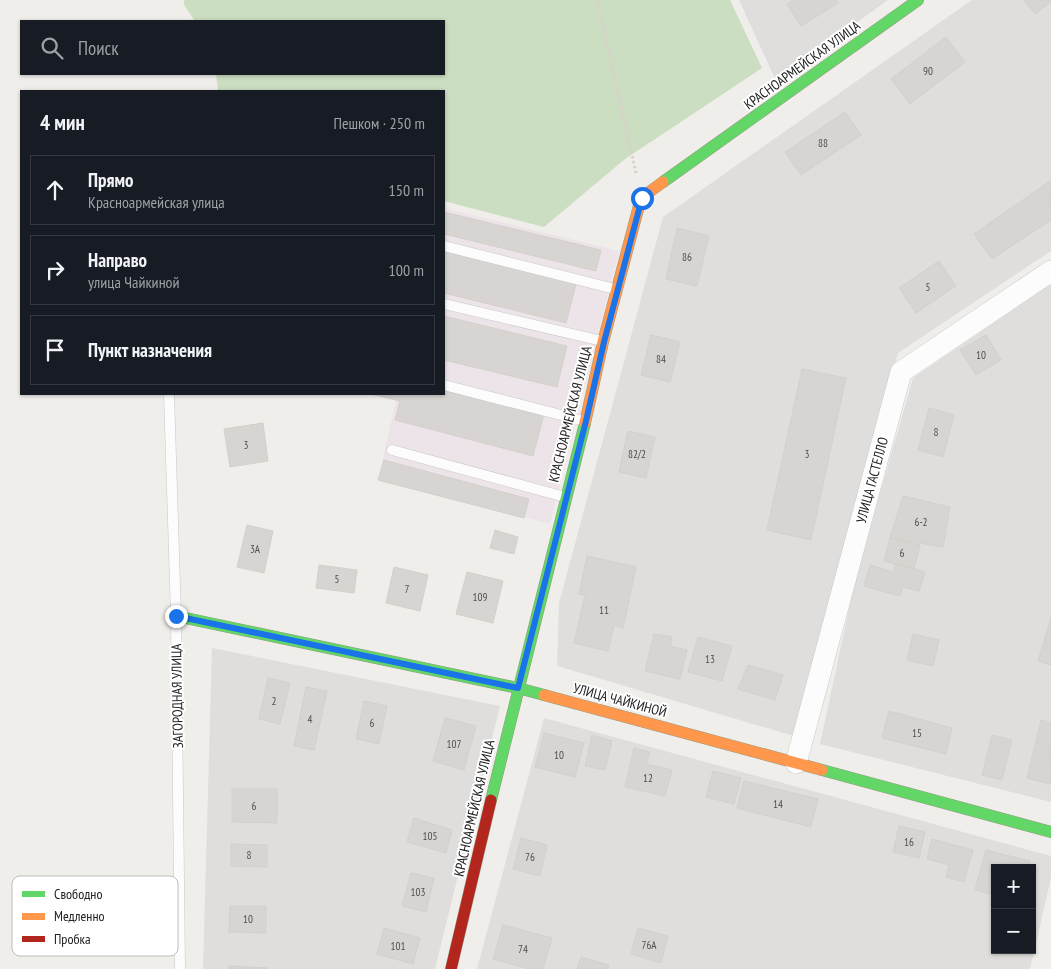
<!DOCTYPE html>
<html lang="ru">
<head>
<meta charset="utf-8">
<style>
  body { margin:0; font-family:"PT Sans Narrow",sans-serif; background:#20242c; color:#f1f3f6 }
  .controls { position:absolute; right:15px; bottom:15px; display:grid; overflow:hidden; border-radius:0px; box-shadow:0 1px 4px #0004 }
  .controls button { width:45px; height:45px; display:grid; place-items:center; padding:0; border:0; border-bottom:1px solid #363941; background:#171b24; color:#f1f3f6; font:25px sans-serif }
  .stop { position:absolute; width:15px; height:15px; margin:-11px; border:4px solid #1a73e8; border-radius:50%; background:#fff }
  .stop.end { background:#1a73e8; border-color:#fff; box-shadow:0 1px 5px #0008 }
  .list { margin:0; padding:0; list-style:none }
  h2 { display:flex; justify-content:space-between; align-items:center; height:65px; margin:0; padding:0 20px; font-size:21px }
  h2 small { font-size:16px; font-weight:400; color:#9ea1a6 }
  .list li { display:grid; grid-template-columns:32px 1fr auto; gap:15px; align-items:center; box-sizing:border-box; height:70px; margin:0 10px 10px; padding:0 10px; border:1px solid #363941; border-radius:0px }
  .list b { display:block; font-size:19px; white-space:nowrap }
  .list p { margin:0; font-size:16px; white-space:nowrap; color:#9ea1a6 }
  .list em { font-size:16px; font-style:normal; color:#9ea1a6 }
  .icon { flex:none; width:28px; height:28px; fill:none; stroke:currentColor; stroke-width:2; stroke-linecap:round; stroke-linejoin:round }
  .map { position:relative; flex:none; width:1051px; height:969px; overflow:hidden }
  .search { position:absolute; background:#171b24; box-shadow:0 1px 4px #0004; left:20px; top:20px; width:425px; height:55px; display:flex; align-items:center; gap:12px; box-sizing:border-box; padding:0 18px; border-radius:0px; color:#9ea1a6; font-size:19px }
  .panel { position:absolute; background:#171b24; box-shadow:0 1px 4px #0004; left:20px; top:90px; width:425px; height:305px; border-radius:0px }
  .map>svg:first-child { display:block }
  .residential { fill:#dfdedc; fill-rule:evenodd }
  .industrial { fill:#ede4e9 }
  .forest { fill:#cbdec1 }
  .building { fill:#d7d4d2; stroke:#d3d0cc }
  .lines { fill:none; stroke-linecap:round; stroke-linejoin:round }
  .lane-casing { stroke:#c9c8c7; stroke-width:11 }
  .street-casing { stroke:#c9c8c7; stroke-width:22 }
  .fast-casing { stroke:#999a82; stroke-width:12 }
  .slow-casing { stroke:#999a82; stroke-width:12 }
  .jam-casing { stroke:#999a82; stroke-width:12 }
  .path { stroke:#dccecd; stroke-width:3; stroke-dasharray:2.5 2.5; stroke-linecap:butt }
  .lane { stroke:#fdfcfc; stroke-width:10 }
  .street { stroke:#fdfcfc; stroke-width:21 }
  .fast { stroke:#63d668; stroke-width:11 }
  .slow { stroke:#ff974d; stroke-width:11 }
  .jam { stroke:#b3261e; stroke-width:11 }
  .route { stroke:#1a73e8; stroke-width:6 }
  .labels { text-anchor:middle; dominant-baseline:central; stroke-width:4; stroke-linejoin:round; paint-order:stroke }
  .number-label { font-size:11px; fill:#4f4e4e }
  .street-label { font-size:14px; fill:#222; stroke:#fff }
  .key { fill:#fff; stroke:#bdbdbd; stroke-width:1 }
  .key-label { font-size:14px; fill:#222 }
</style>
</head>
<body>
<div class="map">
<svg width="1051" height="969" viewBox="0 0 1051 969">
  <rect width="100%" height="100%" fill="#f0eeeb"/>
  <path class="residential" d="M739 0H888L776 81Z
    M972 0H1051V251L898 353 794 736 557 666 559 603 663 217Z
    M1051 284V802L820 744 855 581 913 378Z
    M212 648 500 706 435 969H203Z
    M544 718 1051 856V878L1030 969H477ZM995 868H1032V950H995Z"/>
  <path class="industrial" d="M444 208 619 251 550 524 378 480 396 400 371 394H444Z"/>
  <path class="forest" d="M184 0H730L762 68 625 159 544 227 444 201V91H218L216 74H444V21H195L184 5Z"/>
  <path class="building" d="M794 0H836L838 3 801 26 787 4Z
    M1024 0H1051V2L1035 14Z
    M946 37 965 62 910 104 891 79Z
    M845 112 861 135 801 175 785 152Z
    M1050 181 1051 220 992 259 974 234Z
    M444 212 601 250 596 271 444 234Z
    M677 228 709 236 697 286 666 279Z
    M444 251 576 284 566 323 444 293Z
    M939 261 956 286 916 313 899 288Z
    M444 316 567 346 557 387 444 360Z
    M651 335 680 342 670 382 641 375Z
    M986 335 1001 360 976 375 960 350Z
    M802 369 846 378 811 540 767 530Z
    M444 388 544 414 533 456 395 420 400 401 371 394H444Z
    M929 408 954 415 943 457 918 450Z
    M263 423 268 461 230 467 224 429Z
    M628 431 655 437 646 478 619 472Z
    M384 460 529 499 524 518 378 480Z
    M903 496 950 507 943 547 890 538Z
    M247 525 273 531 264 573 237 567Z
    M495 530 518 537 514 554 490 548Z
    M890 538 920 545 914 569 884 561Z
    M587 556 636 567 623 628 614 625 608 651 574 643 585 595 579 594Z
    M896 563 925 572 919 591 903 587 900 596 864 586 870 565 893 572Z
    M319 565 357 570 354 593 316 588Z
    M394 567 428 575 420 611 386 603Z
    M467 572 503 581 493 623 456 614Z
    M1051 618V665L1038 661Z
    M654 634 672 637 670 646 687 650 680 679 645 671Z
    M913 634 939 640 933 666 907 660Z
    M698 637 732 646 722 681 688 672Z
    M748 665 783 675 775 700 738 689Z
    M268 678 290 683 280 724 259 719Z
    M306 687 327 691 314 750 294 746Z
    M364 701 387 706 379 744 356 739Z
    M889 711 952 728 946 754 882 738Z
    M445 718 476 726 464 770 433 761Z
    M1041 720 1051 723 1050 784 1027 778Z
    M544 733 584 743 575 777 535 767Z
    M592 735 612 741 605 770 585 766Z
    M992 735 1012 740 1002 780 982 775Z
    M634 748 650 752 646 764 672 770 665 796 625 787Z
    M713 771 741 778 734 804 706 797Z
    M744 781 818 799 811 827 737 808Z
    M232 789H277V823L232 822Z
    M414 818 452 830 446 853 407 842Z
    M899 826 925 832 919 858 893 852Z
    M521 838 547 845 540 876 513 869Z
    M932 839 973 850 964 882 946 877 949 865 927 859Z
    M231 844 267 845V867L231 866Z
    M986 850 1030 861 1028 868H995V895L975 890Z
    M411 873 434 878 426 912 402 906Z
    M230 906H266V933L229 932Z
    M503 925 552 938 543 969H529L493 959Z
    M384 928 420 938 413 964 377 954Z
    M638 928 668 936 661 963 631 954Z
    M581 957 609 965 608 969H577Z
    M229 966 268 968V969H229Z"/>
  <g class="lines">
    <defs>
      <path id="lane" d="M444 246 615 289
        M444 304 602 341
        M444 385 584 421
        M169 394 176 616 180 969
        M392 450 565 497"/>
      <path id="street" d="M796 763 901 372 1051 271"/>
      <path id="fast" d="M663 182 918 0
        M176 616 518 688 544 695
        M822 770 1051 832
        M491 800 585 423"/>
      <path id="slow" d="M585 423 603 342 641 198 663 182
        M544 695 822 770"/>
      <path id="jam" d="M451 969 491 800"/>
    </defs>
    <use href="#lane" class="lane-casing"/>
    <use href="#street" class="street-casing"/>
    <use href="#fast" class="fast-casing"/>
    <use href="#slow" class="slow-casing"/>
    <use href="#jam" class="jam-casing"/>
    <path class="path" d="M597 0 636 173"/>
    <use href="#lane" class="lane"/>
    <use href="#street" class="street"/>
    <use href="#fast" class="fast"/>
    <use href="#slow" class="slow"/>
    <use href="#jam" class="jam"/>
  </g>
  <g class="lines">
    <path class="route" d="M176 616 518 688 586 421 604 342 642 198"/>
  </g>
  <g class="labels">
    <g class="number-label">
      <text x="928" y="71">90</text>
      <text x="823" y="143">88</text>
      <text x="687" y="257">86</text>
      <text x="928" y="287">5</text>
      <text x="981" y="355">10</text>
      <text x="661" y="359">84</text>
      <text x="936" y="432">8</text>
      <text x="246" y="445">3</text>
      <text x="637" y="454">82/2</text>
      <text x="807" y="454">3</text>
      <text x="921" y="522">6-2</text>
      <text x="255" y="549">3А</text>
      <text x="902" y="553">6</text>
      <text x="337" y="579">5</text>
      <text x="407" y="589">7</text>
      <text x="480" y="597">109</text>
      <text x="604" y="610">11</text>
      <text x="710" y="659">13</text>
      <text x="274" y="701">2</text>
      <text x="310" y="719">4</text>
      <text x="372" y="723">6</text>
      <text x="917" y="733">15</text>
      <text x="454" y="744">107</text>
      <text x="559" y="755">10</text>
      <text x="648" y="778">12</text>
      <text x="778" y="804">14</text>
      <text x="254" y="806">6</text>
      <text x="430" y="836">105</text>
      <text x="909" y="842">16</text>
      <text x="249" y="855">8</text>
      <text x="530" y="857">76</text>
      <text x="418" y="892">103</text>
      <text x="248" y="919">10</text>
      <text x="649" y="945">76А</text>
      <text x="398" y="946">101</text>
      <text x="523" y="949">74</text>
    </g>
    <g class="street-label">
      <text transform="translate(802 65) rotate(-36)">КРАСНОАРМЕЙСКАЯ УЛИЦА</text>
      <text transform="translate(570 414) rotate(-76)">КРАСНОАРМЕЙСКАЯ УЛИЦА</text>
      <text transform="translate(872 480) rotate(-75)">УЛИЦА ГАСТЕЛЛО</text>
      <text transform="translate(177 696) rotate(-91)">ЗАГОРОДНАЯ УЛИЦА</text>
      <text transform="translate(620 700) rotate(15)">УЛИЦА ЧАЙКИНОЙ</text>
      <text transform="translate(474 808) rotate(-77)">КРАСНОАРМЕЙСКАЯ УЛИЦА</text>
    </g>
  </g>
  <rect x="12" y="876" width="166" height="80" rx="8" class="key"/>
  <rect x="22" y="891" width="23" height="6" fill="#63d668"/>
  <rect x="22" y="913" width="23" height="7" fill="#ff974d"/>
  <rect x="22" y="936" width="23" height="6" fill="#b3261e"/>
  <g class="key-label">
    <text x="54" y="899">Свободно</text>
    <text x="54" y="921">Медленно</text>
    <text x="54" y="944">Пробка</text>
  </g>
</svg>
<div class="controls">
<button>+</button>
<button>−</button>
</div>
<div class="stop" style="left:642px;top:198px"></div>
<div class="stop end" style="left:176px;top:616px"></div>
<div class="search"><svg class="icon" aria-label="search" viewBox="0 0 24 24"><circle cx="10" cy="10" r="6"/><path d="M15 15l6 6"/></svg>Поиск</div>
<section class="panel">
<h2>4 мин<small>Пешком · 250 m</small></h2>
<ul class="list">
<li><svg class="icon" aria-label="ahead" viewBox="0 0 24 24"><path d="M12 20V5M6 11l6-6 6 6"/></svg><div><b>Прямо</b><p>Красноармейская улица</p></div><em>150 m</em></li>
<li><svg class="icon" aria-label="right" viewBox="0 0 24 24"><path d="M7 20v-9h11M14 6l5 5-5 5"/></svg><div><b>Направо</b><p>улица Чайкиной</p></div><em>100 m</em></li>
<li><svg class="icon" aria-label="arrive" viewBox="0 0 24 24"><path d="M6 21V4h12l-3 4 3 4H6"/></svg><div><b>Пункт назначения</b></div></li>
</ul>
</section>
</div>
</body>
</html>
